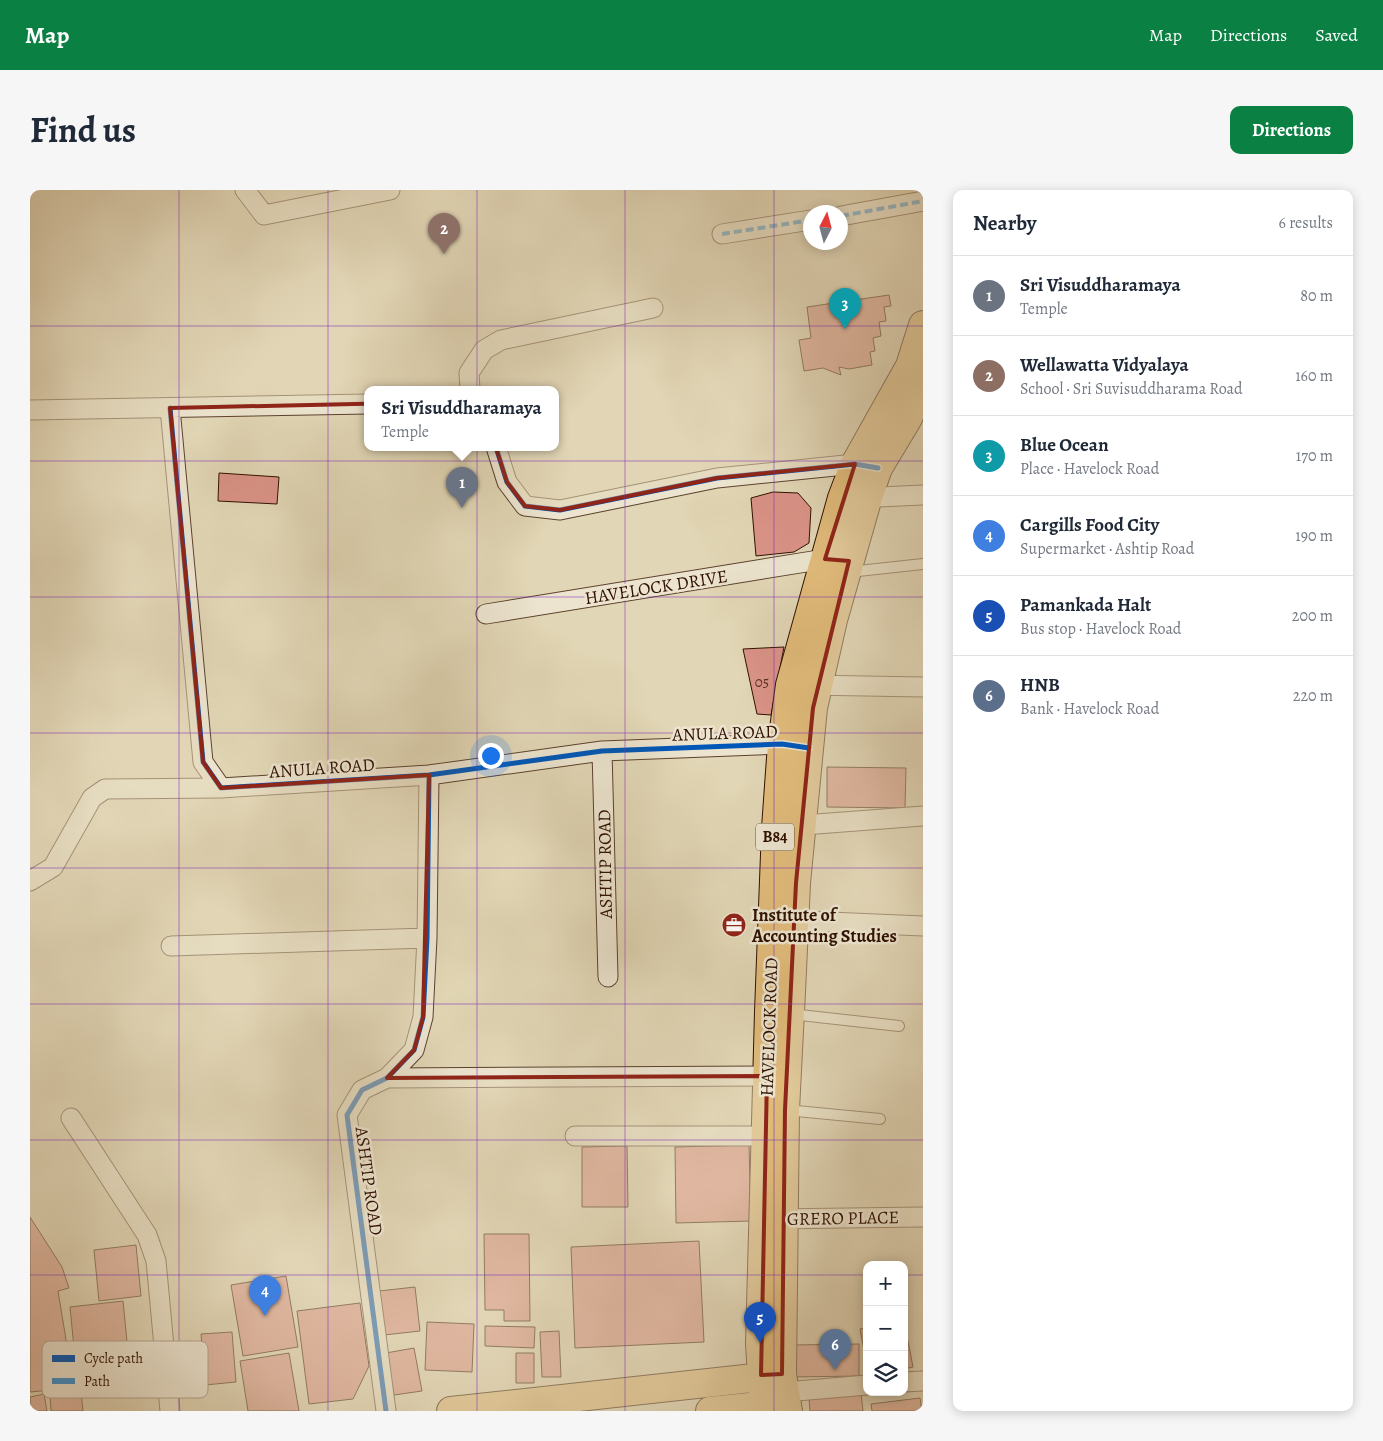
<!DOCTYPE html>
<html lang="en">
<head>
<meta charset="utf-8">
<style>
  body { margin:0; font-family:Alegreya,serif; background:#f6f6f7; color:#1f2937 }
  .controls { position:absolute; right:15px; bottom:15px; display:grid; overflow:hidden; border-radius:10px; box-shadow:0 2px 12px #0003 }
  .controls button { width:45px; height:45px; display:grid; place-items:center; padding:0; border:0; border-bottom:1px solid #e0e1e3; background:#fff; color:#1f2937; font:25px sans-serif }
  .compass { position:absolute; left:773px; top:15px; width:45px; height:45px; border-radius:50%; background:#fff; box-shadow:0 2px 12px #0003; rotate:6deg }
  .you { position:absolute; left:460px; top:565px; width:18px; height:18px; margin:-12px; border:4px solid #fff; border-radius:50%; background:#1a73e8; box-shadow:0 0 0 8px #1a73e833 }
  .badge { display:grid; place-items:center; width:32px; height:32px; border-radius:50%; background:#0b8043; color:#fff; font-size:16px; font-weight:700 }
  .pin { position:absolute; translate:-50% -41px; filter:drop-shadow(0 1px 2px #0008) }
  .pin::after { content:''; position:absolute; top:26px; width:18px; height:15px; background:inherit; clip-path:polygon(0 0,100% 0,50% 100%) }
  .popup { position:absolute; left:334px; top:196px; width:195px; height:65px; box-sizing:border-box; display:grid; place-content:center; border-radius:10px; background:#fff; filter:drop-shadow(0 1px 4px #0005); font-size:16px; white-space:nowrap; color:#747a83 }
  .popup b { font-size:19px; color:#1f2937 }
  .popup::after { content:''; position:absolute; left:50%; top:100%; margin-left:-10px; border:10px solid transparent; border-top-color:#fff }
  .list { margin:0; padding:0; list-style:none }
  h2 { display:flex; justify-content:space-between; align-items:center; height:65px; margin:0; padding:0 20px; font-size:21px }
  h2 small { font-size:16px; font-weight:400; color:#747a83 }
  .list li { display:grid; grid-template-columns:32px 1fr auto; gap:15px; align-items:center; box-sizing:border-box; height:80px; padding:0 20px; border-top:1px solid #e0e1e3 }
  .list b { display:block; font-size:19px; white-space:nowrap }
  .list p { margin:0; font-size:16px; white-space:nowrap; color:#747a83 }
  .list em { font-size:16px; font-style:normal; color:#747a83 }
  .icon { flex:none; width:28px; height:28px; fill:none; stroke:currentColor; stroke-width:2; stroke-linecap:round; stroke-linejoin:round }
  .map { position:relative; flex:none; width:893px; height:1221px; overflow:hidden; border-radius:10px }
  header { display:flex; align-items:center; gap:30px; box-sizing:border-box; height:70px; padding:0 25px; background:#0b8043; color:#fff }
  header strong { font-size:24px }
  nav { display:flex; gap:28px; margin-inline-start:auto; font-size:18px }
  .intro { display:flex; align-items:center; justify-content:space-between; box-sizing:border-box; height:120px; padding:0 30px }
  h1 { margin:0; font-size:35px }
  .button { padding:12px 22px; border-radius:10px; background:#0b8043; color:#fff; font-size:18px; font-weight:700 }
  main { display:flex; gap:30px; padding:0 30px }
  aside { flex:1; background:#fff; border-radius:10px; box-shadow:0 2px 12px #0003 }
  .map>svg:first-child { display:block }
  .building { fill:#db9388; stroke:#2f1000 }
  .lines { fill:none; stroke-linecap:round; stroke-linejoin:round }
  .lane-casing { stroke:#5c422d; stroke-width:12 }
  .street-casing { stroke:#5c422d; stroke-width:21 }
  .primary-casing { stroke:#2f1000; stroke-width:30 }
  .lane { stroke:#ece4cf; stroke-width:10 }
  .street { stroke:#ece4cf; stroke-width:19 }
  .primary { stroke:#e0bb7a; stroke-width:28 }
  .quiet { stroke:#3d92d0; stroke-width:4; stroke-dasharray:8 4; stroke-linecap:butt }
  .cycleway-casing { stroke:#ece4cf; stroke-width:8 }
  .cycleway { stroke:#0057b8; stroke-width:5 }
  .marked { fill:none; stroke:#8f2418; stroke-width:4; stroke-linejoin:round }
  .grid { fill:none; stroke:#7b2cbf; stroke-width:1; stroke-opacity:0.55 }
  .labels { text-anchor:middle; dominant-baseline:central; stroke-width:5; stroke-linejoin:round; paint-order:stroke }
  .number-label { font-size:15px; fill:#5a3122 }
  .shield { fill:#ece4cf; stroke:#68503e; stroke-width:1 }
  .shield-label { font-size:16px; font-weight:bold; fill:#2f1000 }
  .street-label { font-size:18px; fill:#2f1000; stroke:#ece4cf }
  .poi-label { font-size:18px; font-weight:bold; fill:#2f1000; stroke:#ece4cf; text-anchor:start }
  .key { fill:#ece4cf; stroke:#b3a491; stroke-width:1 }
  .key-label { font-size:14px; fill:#2f1000 }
</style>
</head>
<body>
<header>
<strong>Map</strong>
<nav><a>Map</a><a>Directions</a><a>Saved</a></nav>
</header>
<div class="intro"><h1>Find us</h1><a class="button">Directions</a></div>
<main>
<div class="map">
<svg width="893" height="1221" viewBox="0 0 893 1221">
  <rect width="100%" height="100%" fill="#e1d6b5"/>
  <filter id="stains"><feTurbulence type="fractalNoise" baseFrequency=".004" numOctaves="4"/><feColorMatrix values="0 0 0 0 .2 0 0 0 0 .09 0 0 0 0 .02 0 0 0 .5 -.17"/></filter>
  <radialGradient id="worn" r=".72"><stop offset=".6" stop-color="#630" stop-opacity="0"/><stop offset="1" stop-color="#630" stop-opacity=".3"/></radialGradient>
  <path class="building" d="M859 105 861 116 854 117 856 131 849 132 851 146 843 148 845 161 840 162 842 175 819 179 809 177 811 185 793 178 774 181 769 150 781 148 777 117Z
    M189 283 249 287 247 314 188 311Z
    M743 302 768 303 781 318 779 353 764 362 726 366 721 308Z
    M754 457 741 525 727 524 713 459Z
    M797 577 876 578 875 618 797 617Z
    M719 955 721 1031 646 1033 645 957Z
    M597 956 598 1017H552V957Z
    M0 1027 32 1077 39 1098 28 1101 44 1198 0 1202Z
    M454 1044H499L500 1131H474V1120H455Z
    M669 1051 674 1152 545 1158 541 1057Z
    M106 1055 111 1106 69 1111 64 1060Z
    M256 1086 268 1157 213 1166 201 1095Z
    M385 1097 390 1141 354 1145 349 1101Z
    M93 1111 101 1193 48 1199 40 1117Z
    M330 1113 339 1176 323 1209 279 1214 267 1121Z
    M874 1131 883 1177 874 1179Z
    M397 1132 444 1134 442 1182 395 1180Z
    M455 1136 505 1137 504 1158 455 1156Z
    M837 1138V1176L830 1139Z
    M529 1141 531 1187H512L510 1142Z
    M202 1142 206 1192 175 1195 171 1144Z
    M829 1154V1186L762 1187V1155Z
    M384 1158 392 1201 364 1205 356 1163Z
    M259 1163 269 1221H218L210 1171Z
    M486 1163H504V1193H486Z
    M51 1201 53 1221H21L20 1204Z
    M831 1202 833 1221H780L779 1208Z
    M14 1204 17 1221H1L0 1207Z
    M890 1208 892 1221H842L841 1214Z"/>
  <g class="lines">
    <defs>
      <path id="lane" d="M819 382 893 374
        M761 824 869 836
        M756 920 850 929"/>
      <path id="street" d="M215 0 234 25 360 0
        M811 26 893 11
        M692 44 781 30
        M440 199 439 183 454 160 471 150 623 118
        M140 218 173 572 191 598 399 585 572 561 752 554 763 555
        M0 220 338 214
        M466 257 477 292 495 316 530 320 687 288 825 274 835 275
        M827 308 893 305
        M456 424 795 369 805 370
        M777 495 893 497
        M572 561 578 787
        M760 636 893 626
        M0 691 23 677 62 608 75 599 191 598
        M752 730 893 736
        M141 756 397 748
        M357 888 737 886
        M41 928 117 1045 126 1071 140 1221
        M545 946H736
        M742 1029 893 1027
        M874 1192 893 1191
        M755 1202 837 1195
        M356 1221 317 925 332 900 357 888 384 860 393 827 397 748 399 585"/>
      <path id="primary" d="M421 1221 750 1185
        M680 1221 751 1214
        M734 1221 730 1153 739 822 746 638 752 554 760 495 812 308 825 274 880 176 893 135
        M758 1221 752 1184 755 920 761 802 766 693 783 518 803 430 838 307 848 278 878 228 893 192"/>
    </defs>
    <use href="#lane" class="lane-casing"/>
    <use href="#street" class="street-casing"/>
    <use href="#primary" class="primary-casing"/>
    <use href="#lane" class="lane"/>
    <use href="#street" class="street"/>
    <use href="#primary" class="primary"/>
    <path class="quiet" d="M811 26 893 11
      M692 44 781 30"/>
    <defs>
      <path id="cycleway" d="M140 218 173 572 191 598 399 585 572 561 752 554 779 558
        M466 257 477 292 495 316 530 320 687 288 825 274 848 278
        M356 1221 317 925 332 900 357 888 384 860 393 827 397 748 399 585"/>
    </defs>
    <use href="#cycleway" class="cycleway-casing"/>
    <use href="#cycleway" class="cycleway"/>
  </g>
  <path d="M0 0H893V1221H0ZM414 212 441 215 460 239 477 292 495 316 530 320 687 288 825 274 795 369 819 371 783 518 766 693 755 920 752 1184 731 1185 737 886 357 888 384 860 393 827 399 585 191 598 173 572 140 218Z" fill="#e1d6b5" fill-opacity=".55" fill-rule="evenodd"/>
  <path class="marked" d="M414 212 441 215 460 239 477 292 495 316 530 320 687 288 825 274 795 369 819 371 783 518 766 693 755 920 752 1184 731 1185 737 886 357 888 384 860 393 827 399 585 191 598 173 572 140 218Z"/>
  <path class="grid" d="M149 0V1221M298 0V1221M447 0V1221M595 0V1221M744 0V1221M0 136H893M0 271H893M0 407H893M0 543H893M0 678H893M0 814H893M0 950H893M0 1085H837M874 1085H893"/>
  <defs>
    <symbol id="office-disc" viewBox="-11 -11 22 22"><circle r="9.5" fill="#8f2418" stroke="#ece4cf"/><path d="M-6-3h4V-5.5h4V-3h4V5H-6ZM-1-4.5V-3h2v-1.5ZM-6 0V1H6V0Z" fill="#fff"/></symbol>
  </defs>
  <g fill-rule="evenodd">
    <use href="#office-disc" x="690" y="721" width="28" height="28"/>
  </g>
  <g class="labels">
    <g class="number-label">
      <text x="732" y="492">05</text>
    </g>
    <rect class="shield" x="726" y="633.5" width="38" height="27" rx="4"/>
    <g class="shield-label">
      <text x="745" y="647">B84</text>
    </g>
    <g class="street-label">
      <text transform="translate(626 397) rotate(-9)">HAVELOCK DRIVE</text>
      <text transform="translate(695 543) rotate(-2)">ANULA ROAD</text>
      <text transform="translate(292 578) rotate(-4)">ANULA ROAD</text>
      <text transform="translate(575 674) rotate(-91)">ASHTIP ROAD</text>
      <text transform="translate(739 837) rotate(-88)">HAVELOCK ROAD</text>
      <text transform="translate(339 991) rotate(82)">ASHTIP ROAD</text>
      <text transform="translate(813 1028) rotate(-1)">GRERO PLACE</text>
    </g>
    <g class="poi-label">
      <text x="722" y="725">Institute of<tspan x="722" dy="21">Accounting Studies</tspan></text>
    </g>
  </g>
  <rect x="12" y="1151" width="166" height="57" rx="8" class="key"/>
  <rect x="22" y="1165" width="23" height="7" fill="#0057b8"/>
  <rect x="22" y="1188" width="23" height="6" fill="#3d92d0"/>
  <g class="key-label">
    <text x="54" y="1173">Cycle path</text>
    <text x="54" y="1196">Path</text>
  </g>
  <rect width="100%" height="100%" filter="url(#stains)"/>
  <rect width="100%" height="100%" fill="url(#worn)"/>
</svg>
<div class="controls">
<button>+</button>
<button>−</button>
<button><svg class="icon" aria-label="layers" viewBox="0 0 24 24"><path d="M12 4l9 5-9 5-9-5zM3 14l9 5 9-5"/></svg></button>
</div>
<svg class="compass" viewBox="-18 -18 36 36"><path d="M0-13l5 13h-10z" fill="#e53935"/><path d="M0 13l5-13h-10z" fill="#747a83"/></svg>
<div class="you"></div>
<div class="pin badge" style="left:432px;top:318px;background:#6b7280">1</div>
<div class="popup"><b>Sri Visuddharamaya</b>Temple</div>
<div class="pin badge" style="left:414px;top:64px;background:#8d6e63">2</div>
<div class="pin badge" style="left:815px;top:139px;background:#0f9aa8">3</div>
<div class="pin badge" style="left:235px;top:1126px;background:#3f7fe0">4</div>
<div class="pin badge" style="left:730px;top:1153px;background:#1a4fb4">5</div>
<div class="pin badge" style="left:805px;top:1180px;background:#5c6f8a">6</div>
</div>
<aside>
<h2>Nearby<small>6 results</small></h2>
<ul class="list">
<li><span class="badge" style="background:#6b7280">1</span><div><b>Sri Visuddharamaya</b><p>Temple</p></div><em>80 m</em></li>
<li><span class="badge" style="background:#8d6e63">2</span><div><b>Wellawatta Vidyalaya</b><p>School · Sri Suvisuddharama Road</p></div><em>160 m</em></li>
<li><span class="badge" style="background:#0f9aa8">3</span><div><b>Blue Ocean</b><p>Place · Havelock Road</p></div><em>170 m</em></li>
<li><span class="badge" style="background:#3f7fe0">4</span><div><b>Cargills Food City</b><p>Supermarket · Ashtip Road</p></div><em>190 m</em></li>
<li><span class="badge" style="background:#1a4fb4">5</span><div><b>Pamankada Halt</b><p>Bus stop · Havelock Road</p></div><em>200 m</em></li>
<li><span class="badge" style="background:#5c6f8a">6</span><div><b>HNB</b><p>Bank · Havelock Road</p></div><em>220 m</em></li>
</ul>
</aside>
</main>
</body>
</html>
